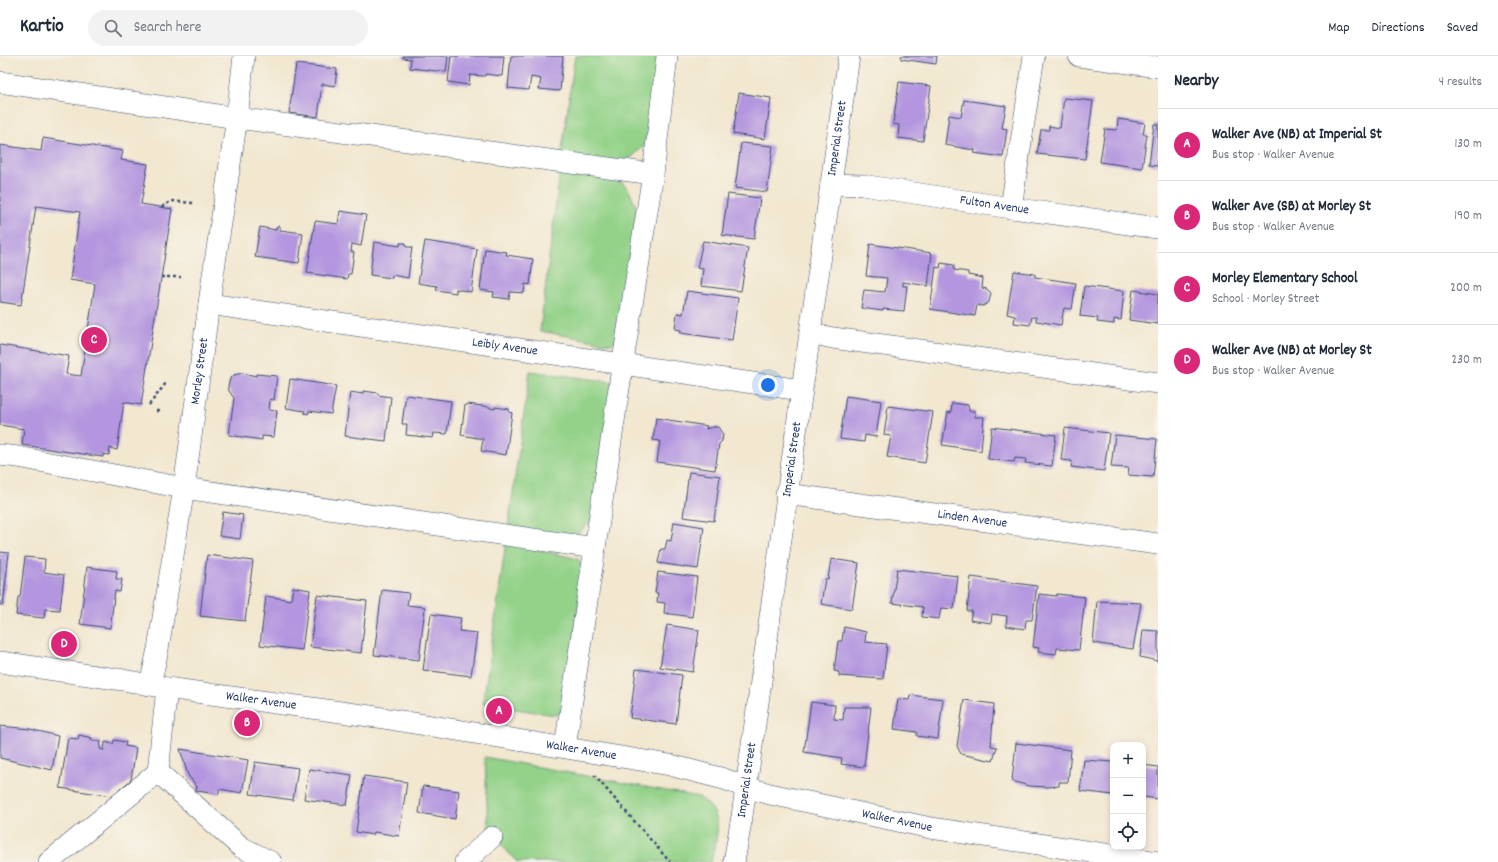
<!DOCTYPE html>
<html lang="en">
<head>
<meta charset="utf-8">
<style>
  body { margin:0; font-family:Dekko,sans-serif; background:#f2f2f3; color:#1f2937 }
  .controls { position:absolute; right:12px; bottom:12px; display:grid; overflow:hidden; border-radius:8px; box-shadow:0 2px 6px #0003 }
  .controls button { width:36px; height:36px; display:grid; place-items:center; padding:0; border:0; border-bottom:1px solid #e0e1e3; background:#fff; color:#1f2937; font:20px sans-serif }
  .you { position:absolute; left:768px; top:329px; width:14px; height:14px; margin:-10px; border:3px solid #fff; border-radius:50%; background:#1a73e8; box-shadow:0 0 0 6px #1a73e833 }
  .badge { display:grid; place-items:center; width:26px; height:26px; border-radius:50%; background:#db2777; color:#fff; font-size:13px; font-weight:700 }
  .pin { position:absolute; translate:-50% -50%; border:2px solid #fff; box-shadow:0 1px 4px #0006 }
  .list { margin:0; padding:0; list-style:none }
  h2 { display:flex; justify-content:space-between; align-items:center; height:52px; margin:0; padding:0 16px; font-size:17px }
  h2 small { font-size:13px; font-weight:400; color:#747a83 }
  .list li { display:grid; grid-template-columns:26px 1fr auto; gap:12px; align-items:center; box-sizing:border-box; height:72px; padding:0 16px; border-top:1px solid #e0e1e3 }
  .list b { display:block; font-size:15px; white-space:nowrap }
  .list p { margin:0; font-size:13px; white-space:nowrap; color:#747a83 }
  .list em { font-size:13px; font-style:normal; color:#747a83 }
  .icon { flex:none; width:22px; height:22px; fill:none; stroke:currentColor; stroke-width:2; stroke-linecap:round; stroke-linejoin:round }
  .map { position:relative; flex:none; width:1158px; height:806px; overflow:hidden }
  header { display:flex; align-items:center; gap:24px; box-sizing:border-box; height:56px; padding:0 20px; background:#fff; border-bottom:1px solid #e0e1e3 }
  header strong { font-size:19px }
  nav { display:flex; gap:22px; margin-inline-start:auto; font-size:14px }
  .search { width:280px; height:36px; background:#f2f2f3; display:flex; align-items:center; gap:10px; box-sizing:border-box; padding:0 14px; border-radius:22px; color:#747a83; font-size:15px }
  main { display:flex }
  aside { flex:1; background:#fff }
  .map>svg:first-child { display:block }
  .green { fill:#93d288; stroke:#578073 }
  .building { fill:#b396df }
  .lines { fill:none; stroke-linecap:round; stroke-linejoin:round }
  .minor-casing { stroke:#3b4b6f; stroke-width:22 }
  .path { stroke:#3b4b6f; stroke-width:2.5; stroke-dasharray:3 3; stroke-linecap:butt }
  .minor { stroke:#fff; stroke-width:21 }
  .labels { text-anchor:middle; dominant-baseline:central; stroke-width:4; stroke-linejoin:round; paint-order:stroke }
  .street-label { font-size:13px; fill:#1b2f5e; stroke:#f7f3e8 }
</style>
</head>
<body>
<header>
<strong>Kartio</strong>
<div class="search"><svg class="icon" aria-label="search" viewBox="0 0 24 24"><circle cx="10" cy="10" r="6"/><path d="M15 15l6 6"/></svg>Search here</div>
<nav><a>Map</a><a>Directions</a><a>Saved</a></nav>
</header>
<main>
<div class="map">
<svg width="1158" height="806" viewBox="0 0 1158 806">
  <rect width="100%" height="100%" fill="#f7f3e8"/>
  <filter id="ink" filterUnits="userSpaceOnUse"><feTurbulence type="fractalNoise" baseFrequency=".025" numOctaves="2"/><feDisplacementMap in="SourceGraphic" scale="8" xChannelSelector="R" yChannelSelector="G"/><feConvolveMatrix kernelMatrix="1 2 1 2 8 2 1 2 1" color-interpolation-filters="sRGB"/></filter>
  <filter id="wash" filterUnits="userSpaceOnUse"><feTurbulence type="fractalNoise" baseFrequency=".012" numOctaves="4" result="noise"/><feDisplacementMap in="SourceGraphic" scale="16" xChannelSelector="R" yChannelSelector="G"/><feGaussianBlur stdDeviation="0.9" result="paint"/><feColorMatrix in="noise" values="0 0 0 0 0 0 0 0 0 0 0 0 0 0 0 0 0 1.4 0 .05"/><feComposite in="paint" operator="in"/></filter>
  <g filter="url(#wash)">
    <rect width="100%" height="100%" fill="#f2e7cf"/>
    <path class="green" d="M575 0H658L646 88 632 101 619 106 561 100Z
      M560 114 617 123 628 132 637 153 618 283 611 288 540 275Z
      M530 315 613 326 592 465 579 476 563 481 508 471Z
      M506 486 578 503 584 513 564 656 555 659 483 648Z
      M485 701 699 741C726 759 717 779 711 806H517L488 774Z"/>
    <g id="blocks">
      <path class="building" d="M403 0H448L446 16 410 12 411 3 403 2Z
        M451 0H504L502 20 485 18V20L470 19 469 29 448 26Z
        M511 0H563L560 35 539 33 541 23 531 21 529 34 508 32Z
        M901 0H937L936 8 901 3Z
        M296 8 337 13 335 30 322 28 318 61 289 57Z
        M899 26 931 30 923 85 898 82 899 69 893 68Z
        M739 37 771 42 765 83 733 78Z
        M1064 42 1093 45 1085 103 1037 98 1041 74H1049V70L1060 72Z
        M964 44 1006 50 1002 72 1007 73 1003 101 974 97 975 94 945 89 949 59 961 61Z
        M1118 63 1145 67 1143 78H1147L1142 112 1100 106 1105 73 1117 74Z
        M1154 68H1158V110L1149 109Z
        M43 82 123 95 121 104 148 108 141 148 172 153 141 349 124 346 117 394 110 392 109 399 103 398V401L22 389 24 373 0 369V289L69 300 66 318 81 320 95 228 70 224 80 156 36 150 21 249 0 246V89L41 95Z
        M741 87 773 90 767 136 735 132Z
        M728 138 760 142 754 183 722 179Z
        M340 155 366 159 361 190 352 188 351 196H354L351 218H348L347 223 307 217 315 165 338 168Z
        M277 170H280V174L303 177 299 207 255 201 260 171 276 174Z
        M425 185 477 193 471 236 456 233V237L436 234 437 230 418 227Z
        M703 185 748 192 741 235 701 230 703 213 697 212Z
        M374 186 400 190V187H406V191H412L408 222 392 219V222L370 219Z
        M870 188 932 197 928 230 903 226V230H907L904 255 883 253V255L861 252 864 234 885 236 887 222 866 220Z
        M485 193 507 196 506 199 533 203 530 229 525 228 524 237 510 236 509 243 493 241 494 236 480 234Z
        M941 207 954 209V214L968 216V219L983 222 982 232 987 233 991 237 989 246 983 250 977 249 975 260 930 253 936 211 940 212Z
        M1014 215 1035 218V221L1076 227 1072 253 1064 252 1061 269 1036 265V261H1032L1030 269 1014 267 1015 260 1007 258Z
        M1084 230 1124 235 1121 264 1114 263V268L1097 266 1098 262 1080 260Z
        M1133 234 1158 238V268L1129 264Z
        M687 235 738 242 732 284 680 277 681 274 675 273 677 257 683 258Z
        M243 317 256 320V318L277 320 274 344 270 343 269 354 277 355 274 381 262 380V384L229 379 234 342 229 335 228 330 230 323 234 319Z
        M290 323 336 330 331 358 309 355 308 358 304 357 305 355 286 352Z
        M363 335 378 337V339L391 341 386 385 345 380 350 336 363 338Z
        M406 339 451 345 447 378 434 377 433 382 406 379 407 368H402Z
        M846 340 881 345 876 381 865 379 864 386 840 383Z
        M952 347 968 349 969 355H975V361H984L981 395 942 389 948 356 951 357Z
        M468 348 490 351V352L495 353V351L509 353V356L512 357 506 399 481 395 483 383 461 379 465 349H467Z
        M888 350 933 356 925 407 887 401 891 380 884 379Z
        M656 362 707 370 706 373 712 371H718L723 379 722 385 719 388 715 414 657 406 660 385 653 384Z
        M992 371 1056 379 1052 410 1025 407 1026 403 1015 402 1014 406 988 403Z
        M1065 372 1109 377 1104 415 1071 411 1072 405 1061 404Z
        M1115 379 1157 383 1153 421 1128 419 1129 412 1111 411Z
        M689 416 720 420 714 465 683 461Z
        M223 456 243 459 240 483 219 480Z
        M674 466 704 471 698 513 658 507 661 493H665L667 484 671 485Z
        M0 496 9 497 3 549H0Z
        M207 499 253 505 245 565 200 560Z
        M25 501 45 503 44 516 64 519 60 554 45 553 44 562 16 559 18 541H20Z
        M831 503 859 507 852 553 821 548 825 523H828Z
        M87 511 117 515 116 523H122L120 536 115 535 110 572 80 568Z
        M897 513 958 520 954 553 941 552 939 563 922 561 923 551 892 547Z
        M658 516 697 521 692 561 664 557 665 547 657 546 658 537H655Z
        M971 521 1037 530 1032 564H1026L1025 573 1006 570 1007 560 992 558 991 567 970 564 972 555H967Z
        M293 531 310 534 302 594 260 589 266 540 291 544Z
        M382 534 409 537 407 549 425 551 419 604 374 599Z
        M1039 538 1056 540 1057 538 1085 541 1079 594 1057 592 1056 598 1038 596 1039 592 1033 591Z
        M317 539 367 545 361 597 310 591Z
        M1097 545 1141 547 1133 593 1093 587Z
        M431 558 461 562 459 575 477 577 471 620 423 614Z
        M667 569 699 574 693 616 660 611Z
        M844 571 866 576 865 586 887 588 883 623 839 620V616L834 615 838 585H842Z
        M1143 574 1158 575V605L1140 601Z
        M636 613 682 619 676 668 630 662Z
        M910 639 943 643 938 683 917 680V676L894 673 898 643 909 644Z
        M964 644 994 648 991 690 997 691 993 705 961 698 957 690Z
        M811 646 835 649 834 663 843 664 844 651H871L864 711 841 708 842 702 804 696Z
        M0 670 30 673 58 680 52 714 0 702Z
        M79 679 92 682 91 684 101 685 100 693 104 694 105 686 113 688 114 684 126 686 125 690 136 692 131 724 111 740 60 732 68 682 78 683Z
        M1016 687 1071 694 1068 726H1059V730L1048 731 1029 730 1012 725Z
        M180 693 248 704 242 737 219 733V738L196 735 197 731 188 719Z
        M1084 704 1113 706V739L1080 735Z
        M255 706 298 712 293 744 250 738Z
        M1143 709 1158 711V743L1143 741Z
        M309 713 352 719 347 749 304 743Z
        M364 720 407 726 399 780 374 776 373 779 356 776Z
        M423 730 459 735 455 763 419 757Z"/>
    </g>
  </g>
  <g filter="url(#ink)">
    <use href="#blocks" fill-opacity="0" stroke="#3b4b6f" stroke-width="1"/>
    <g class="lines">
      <defs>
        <g id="minor">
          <path d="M1079 0 1158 11"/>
          <path d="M0 26 237 62 653 118"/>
          <path id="s1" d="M831 128 862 129 1011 152 1158 172"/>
          <path d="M1011 152 1034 0"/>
          <path id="s2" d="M209 248 801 334"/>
          <path d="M810 277 833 282 1158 327"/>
          <path d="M0 399 18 401 184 432 595 492"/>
          <path id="s3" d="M786 438 1158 488"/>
          <path id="s4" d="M0 606 123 624 167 632 377 661 670 709 724 723 745 731 770 738 931 772 1158 806"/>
          <path id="s5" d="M150 629 158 593 184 432 212 226 237 62 244 0"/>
          <path d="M565 691 625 292 653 118 667 0"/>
          <path d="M158 716 167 632"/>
          <path d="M49 806 158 716 241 791 271 806"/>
          <path d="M465 806 492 781"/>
          <path id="s6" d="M734 806 742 760 849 0"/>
        </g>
      </defs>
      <use href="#minor" class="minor-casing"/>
      <path class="path" d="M162 151 171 145 194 147
        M161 221H181
        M149 349 166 327
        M156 355H162
        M594 719 670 806"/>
      <use href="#minor" class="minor"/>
    </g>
  </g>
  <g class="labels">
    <g class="street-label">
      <text stroke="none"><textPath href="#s6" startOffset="731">Imperial Street</textPath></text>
      <text stroke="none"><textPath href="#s1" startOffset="165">Fulton Avenue</textPath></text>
      <text stroke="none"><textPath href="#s2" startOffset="299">Leibly Avenue</textPath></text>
      <text stroke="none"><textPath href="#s5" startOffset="318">Morley Street</textPath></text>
      <text stroke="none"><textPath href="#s6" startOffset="407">Imperial Street</textPath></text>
      <text stroke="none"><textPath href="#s3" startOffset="188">Linden Avenue</textPath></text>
      <text stroke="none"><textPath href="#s4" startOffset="264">Walker Avenue</textPath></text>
      <text stroke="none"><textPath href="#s4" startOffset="588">Walker Avenue</textPath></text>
      <text stroke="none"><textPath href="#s6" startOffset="83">Imperial Street</textPath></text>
      <text stroke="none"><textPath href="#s4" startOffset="912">Walker Avenue</textPath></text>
    </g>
  </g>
</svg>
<div class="controls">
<button>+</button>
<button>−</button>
<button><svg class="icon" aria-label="locate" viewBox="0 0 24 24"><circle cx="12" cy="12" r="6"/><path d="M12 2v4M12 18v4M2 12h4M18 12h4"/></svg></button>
</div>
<div class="you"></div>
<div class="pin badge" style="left:499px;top:655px">A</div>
<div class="pin badge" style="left:247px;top:667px">B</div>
<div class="pin badge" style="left:94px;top:284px">C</div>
<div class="pin badge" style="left:64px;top:588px">D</div>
</div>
<aside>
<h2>Nearby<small>4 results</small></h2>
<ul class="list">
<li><span class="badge">A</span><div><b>Walker Ave (NB) at Imperial St</b><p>Bus stop · Walker Avenue</p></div><em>130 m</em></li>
<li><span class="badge">B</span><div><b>Walker Ave (SB) at Morley St</b><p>Bus stop · Walker Avenue</p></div><em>190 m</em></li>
<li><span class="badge">C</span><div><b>Morley Elementary School</b><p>School · Morley Street</p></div><em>200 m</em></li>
<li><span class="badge">D</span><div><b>Walker Ave (NB) at Morley St</b><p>Bus stop · Walker Avenue</p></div><em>230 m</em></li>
</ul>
</aside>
</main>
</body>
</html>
